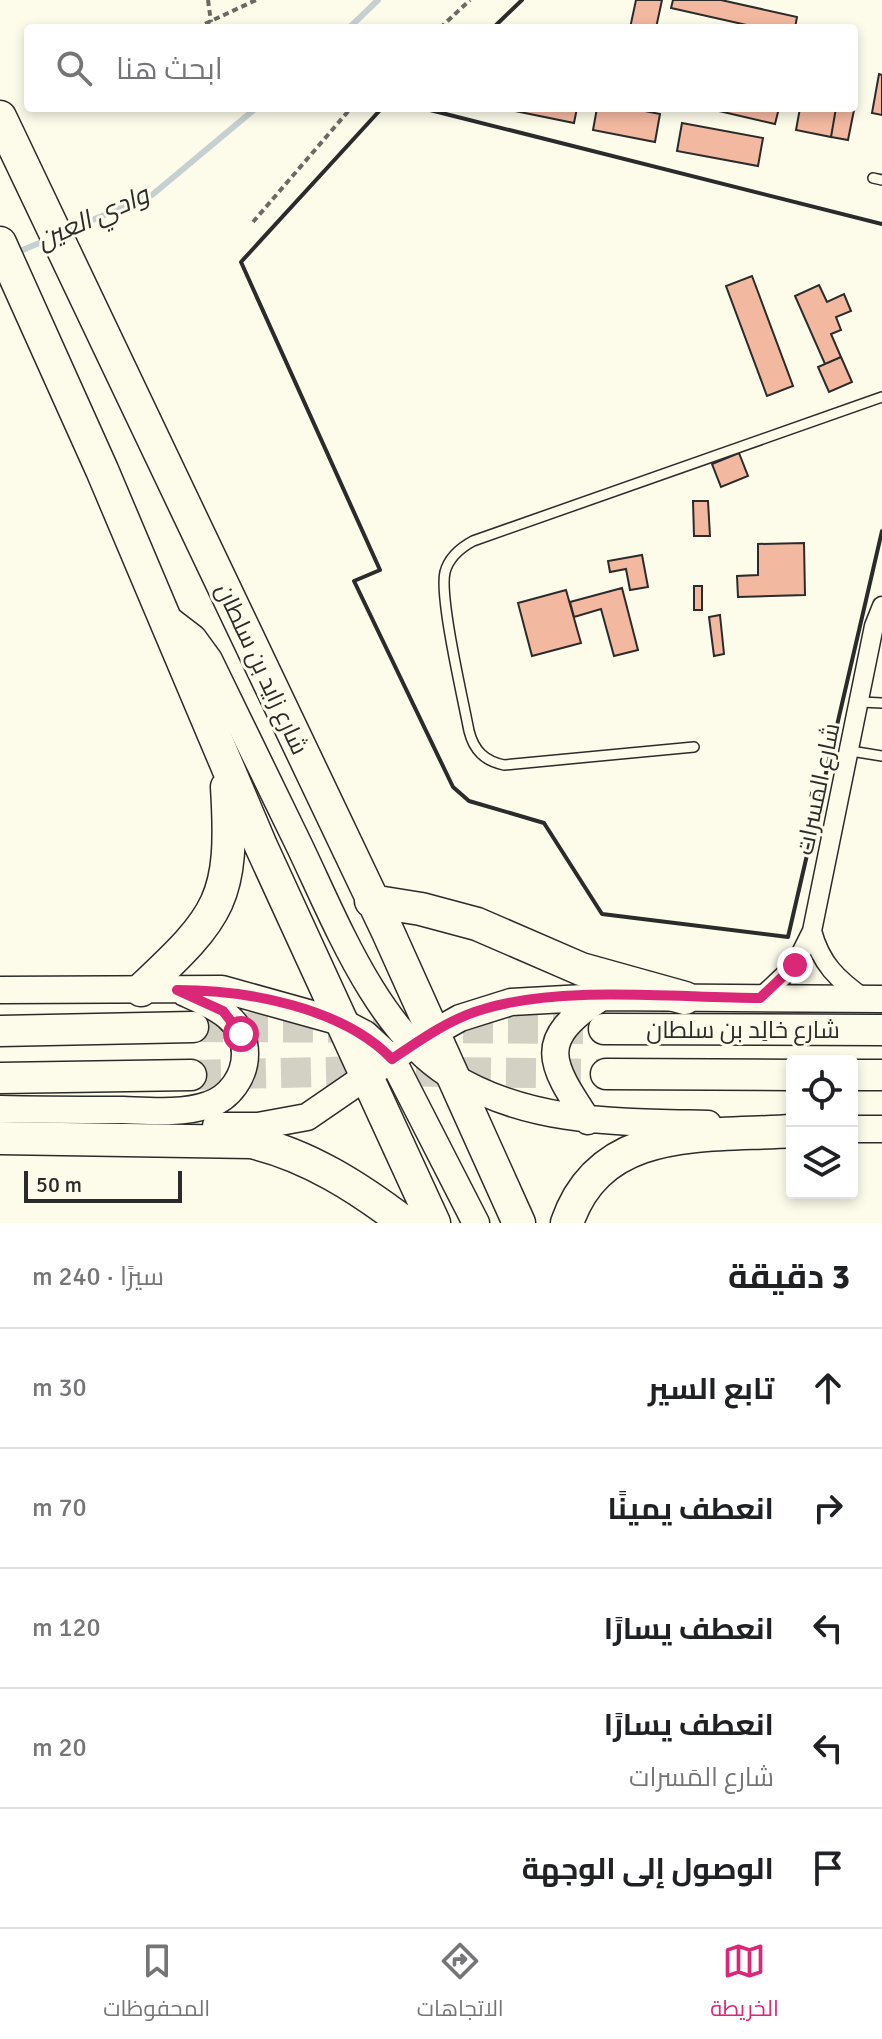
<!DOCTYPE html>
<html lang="ar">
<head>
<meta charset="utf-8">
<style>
  body { margin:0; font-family:Signika,Cairo,sans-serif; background:#f6f6f6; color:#202124; direction:rtl }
  .controls { position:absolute; right:24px; bottom:24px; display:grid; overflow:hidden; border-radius:8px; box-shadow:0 4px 12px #0003 }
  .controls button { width:72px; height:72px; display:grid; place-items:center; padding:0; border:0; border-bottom:2px solid #e0e0e0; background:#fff; color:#202124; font:40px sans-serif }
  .scale { position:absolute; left:24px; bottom:20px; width:158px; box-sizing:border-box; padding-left:8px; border:4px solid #2b2b2b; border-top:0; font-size:22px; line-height:28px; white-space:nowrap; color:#2b2b2b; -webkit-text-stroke:6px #fdfbea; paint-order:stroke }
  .stop { position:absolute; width:24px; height:24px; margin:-18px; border:6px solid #db2777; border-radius:50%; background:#fff }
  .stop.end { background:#db2777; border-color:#fff; box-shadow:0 2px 8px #0008 }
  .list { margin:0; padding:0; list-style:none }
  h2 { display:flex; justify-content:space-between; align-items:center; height:104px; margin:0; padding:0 32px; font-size:34px }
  h2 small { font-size:26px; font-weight:400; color:#757577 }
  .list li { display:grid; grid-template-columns:52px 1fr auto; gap:24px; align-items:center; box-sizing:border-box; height:120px; padding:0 32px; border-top:2px solid #e0e0e0 }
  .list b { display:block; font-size:30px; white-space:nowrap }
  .list p { margin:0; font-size:26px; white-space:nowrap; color:#757577 }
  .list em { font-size:26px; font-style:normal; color:#757577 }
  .icon { flex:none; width:44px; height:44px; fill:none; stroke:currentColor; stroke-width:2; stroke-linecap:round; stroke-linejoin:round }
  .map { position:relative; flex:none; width:882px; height:1223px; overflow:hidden; direction:ltr }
  .search { position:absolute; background:#fff; box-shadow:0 4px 12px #0003; left:24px; right:24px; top:24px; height:88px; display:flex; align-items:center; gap:20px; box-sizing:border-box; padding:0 28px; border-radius:8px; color:#757577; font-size:30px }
  .sheet { height:704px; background:#fff }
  nav { display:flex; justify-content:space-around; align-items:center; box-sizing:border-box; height:112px; border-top:2px solid #e0e0e0; background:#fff; font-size:22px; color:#757577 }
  nav a { display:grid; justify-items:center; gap:4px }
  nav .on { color:#db2777 }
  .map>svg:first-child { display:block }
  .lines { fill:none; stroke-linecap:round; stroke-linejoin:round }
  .stream { stroke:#c7d0d0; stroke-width:6 }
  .building { fill:#f2b8a0; stroke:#2b2b2b; stroke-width:2 }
  .primary-tunnel { stroke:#d3d1c4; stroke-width:30; stroke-dasharray:30 15; stroke-linecap:butt }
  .service-casing { stroke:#2b2b2b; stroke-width:12 }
  .minor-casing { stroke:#2b2b2b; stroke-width:21 }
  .secondary-casing { stroke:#2b2b2b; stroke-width:29 }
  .primary-casing { stroke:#2b2b2b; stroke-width:33 }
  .trunk-casing { stroke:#2b2b2b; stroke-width:35 }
  .path { stroke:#6a6964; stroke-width:4; stroke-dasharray:6 4; stroke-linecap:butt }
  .service { stroke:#fdfbea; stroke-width:9 }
  .minor { stroke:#fdfbea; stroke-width:18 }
  .secondary { stroke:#fdfbea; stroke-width:26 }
  .primary { stroke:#fdfbea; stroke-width:30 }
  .trunk { stroke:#fdfbea; stroke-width:32 }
  .wall { stroke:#2b2b2b; stroke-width:4 }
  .route { stroke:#db2777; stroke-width:10 }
  .labels { text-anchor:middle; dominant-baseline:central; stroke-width:6; stroke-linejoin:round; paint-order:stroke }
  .street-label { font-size:24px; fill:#2b2b2b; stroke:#fdfbea }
  .water-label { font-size:26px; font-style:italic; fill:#2b2b2b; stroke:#fdfbea }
</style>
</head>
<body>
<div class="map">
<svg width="882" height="1223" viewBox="0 0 882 1223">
  <rect width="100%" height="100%" fill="#fdfbea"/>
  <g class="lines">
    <path class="stream" d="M349 28 378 0
      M66 231 152 195 256 108
      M15 253 49 239"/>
  </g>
  <path class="building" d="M636 0H662L656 28H630Z
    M673 0H721L797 17 795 28H760L671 8Z
    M879 74 882 75V115L872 113Z
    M516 108H577L574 123 515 111Z
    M597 108H630L660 114 655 142 593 130Z
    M706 108H779L775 124Z
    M800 108H836L831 137 796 130Z
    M836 108 854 110 848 140 831 137Z
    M682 123 763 138 758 166 677 151Z
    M752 276 793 386 767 396 726 286Z
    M819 285 827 302 844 294 851 311 836 317 841 330 831 334 841 357 825 364 795 296Z
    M841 357 852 382 829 392 818 367Z
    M739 453 748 476 721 487 712 464Z
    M693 501H708L710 536H694Z
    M804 543 805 595 738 597 737 576 758 575V544Z
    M642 555 648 587 630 590 626 569 610 572 608 561Z
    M694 586H702V610H694Z
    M622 588 638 650 614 656 601 609 574 617 570 602Z
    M566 590 581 643 532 656 518 603Z
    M720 615 724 654 714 656 709 617Z"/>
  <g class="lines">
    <path class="primary-tunnel" d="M193 1027 604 1029
      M191 1075 370 1071 606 1074"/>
    <defs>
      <path id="service" d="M873 178 882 180
        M861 702 882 703
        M694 747 504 765C485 761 474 751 469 731 463 699 439 597 445 572 449 557 460 548 473 541L882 397
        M851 751 882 756"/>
      <path id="minor" d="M812 931C821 964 837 979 865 999
        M760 998 795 965 812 931 874 626 882 606"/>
      <path id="secondary" d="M163 615 193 638 209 660C239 722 269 784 299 845 335 920 377 1030 450 1075 528 1124 620 1122 708 1124
        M0 990 222 989 344 1023 365 1034 392 1059 476 1223
        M0 1109C41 1110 82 1110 123 1110 150 1111 182 1114 208 1105 230 1098 245 1076 245 1054 245 1018 214 1006 185 993
        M588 1121C549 1062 535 1040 602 997
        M216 1126H258L307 1117 412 1045 460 1018 511 1002 602 997 882 999
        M852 1129H882"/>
      <path id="primary" d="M604 1029 882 1030
        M0 1031 193 1027
        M606 1074 792 1075
        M852 1075H882
        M0 1078 191 1075"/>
      <path id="trunk" d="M0 117 388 932 519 1223
        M0 243 102 470 261 846 434 1223
        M371 901 421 909 477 924 581 969 685 998
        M141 990C221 915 234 899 227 787
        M0 1138 251 1142C308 1155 359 1188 405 1223
        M567 1223C601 1123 706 1137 792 1131"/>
    </defs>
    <use href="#service" class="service-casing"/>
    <use href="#minor" class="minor-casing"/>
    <use href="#secondary" class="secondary-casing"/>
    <use href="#primary" class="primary-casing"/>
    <use href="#trunk" class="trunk-casing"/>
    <path class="path" d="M208 0 211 22
      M196 28 256 0
      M440 28 470 0
      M253 222 351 108"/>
    <use href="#service" class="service"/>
    <use href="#minor" class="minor"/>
    <use href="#secondary" class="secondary"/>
    <use href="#primary" class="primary"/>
    <use href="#trunk" class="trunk"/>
    <path class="wall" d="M493 28 522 0
      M382 108 241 262 380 570 354 581 453 787 469 801 544 823 602 914 788 937 882 531
      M422 108 882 224"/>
  </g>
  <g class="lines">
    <path class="route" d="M241 1034 223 1011 177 990C246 990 342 1007 392 1059 420 1040 451 1018 484 1009 563 985 676 998 760 998L795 965"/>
  </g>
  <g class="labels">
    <g class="street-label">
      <text transform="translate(262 669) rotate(65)">شارع زايد بن سلطان</text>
      <text transform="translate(818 789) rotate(-78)">شارع المَسرات</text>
      <text x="743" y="1030">شارع خالِد بن سلطان</text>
    </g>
    <g class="water-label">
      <text transform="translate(93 218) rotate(-24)">وادي العين</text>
    </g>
  </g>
</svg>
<div class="controls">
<button><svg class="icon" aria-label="locate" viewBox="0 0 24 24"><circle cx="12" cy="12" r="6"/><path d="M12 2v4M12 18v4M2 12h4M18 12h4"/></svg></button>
<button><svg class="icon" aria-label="layers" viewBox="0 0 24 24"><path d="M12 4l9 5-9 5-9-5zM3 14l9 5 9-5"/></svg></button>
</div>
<div class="scale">50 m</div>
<div class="stop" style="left:241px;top:1034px"></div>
<div class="stop end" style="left:795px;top:965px"></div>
<div class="search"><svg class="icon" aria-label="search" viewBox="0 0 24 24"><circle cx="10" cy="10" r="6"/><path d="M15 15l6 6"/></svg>ابحث هنا</div>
</div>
<section class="sheet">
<h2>3 دقيقة<small>سيرًا · 240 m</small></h2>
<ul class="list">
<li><svg class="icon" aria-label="ahead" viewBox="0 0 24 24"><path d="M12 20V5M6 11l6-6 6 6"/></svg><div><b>تابع السير</b></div><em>30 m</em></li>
<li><svg class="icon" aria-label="right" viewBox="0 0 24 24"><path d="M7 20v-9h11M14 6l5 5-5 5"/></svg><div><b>انعطف يمينًا</b></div><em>70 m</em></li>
<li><svg class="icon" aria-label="left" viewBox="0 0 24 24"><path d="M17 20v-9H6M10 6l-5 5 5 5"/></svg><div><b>انعطف يسارًا</b></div><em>120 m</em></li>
<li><svg class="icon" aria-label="left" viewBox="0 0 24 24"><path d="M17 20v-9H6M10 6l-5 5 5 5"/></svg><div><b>انعطف يسارًا</b><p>شارع المَسرات</p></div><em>20 m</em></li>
<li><svg class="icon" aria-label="arrive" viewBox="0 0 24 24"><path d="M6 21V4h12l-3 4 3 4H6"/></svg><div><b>الوصول إلى الوجهة</b></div></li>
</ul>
</section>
<nav>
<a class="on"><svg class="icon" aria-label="map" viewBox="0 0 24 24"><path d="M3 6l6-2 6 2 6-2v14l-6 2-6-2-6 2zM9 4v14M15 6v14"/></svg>الخريطة</a>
<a><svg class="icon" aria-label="directions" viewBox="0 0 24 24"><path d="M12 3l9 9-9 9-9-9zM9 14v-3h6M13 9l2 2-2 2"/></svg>الاتجاهات</a>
<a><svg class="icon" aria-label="saved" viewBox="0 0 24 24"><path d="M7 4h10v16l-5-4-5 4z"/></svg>المحفوظات</a>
</nav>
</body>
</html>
